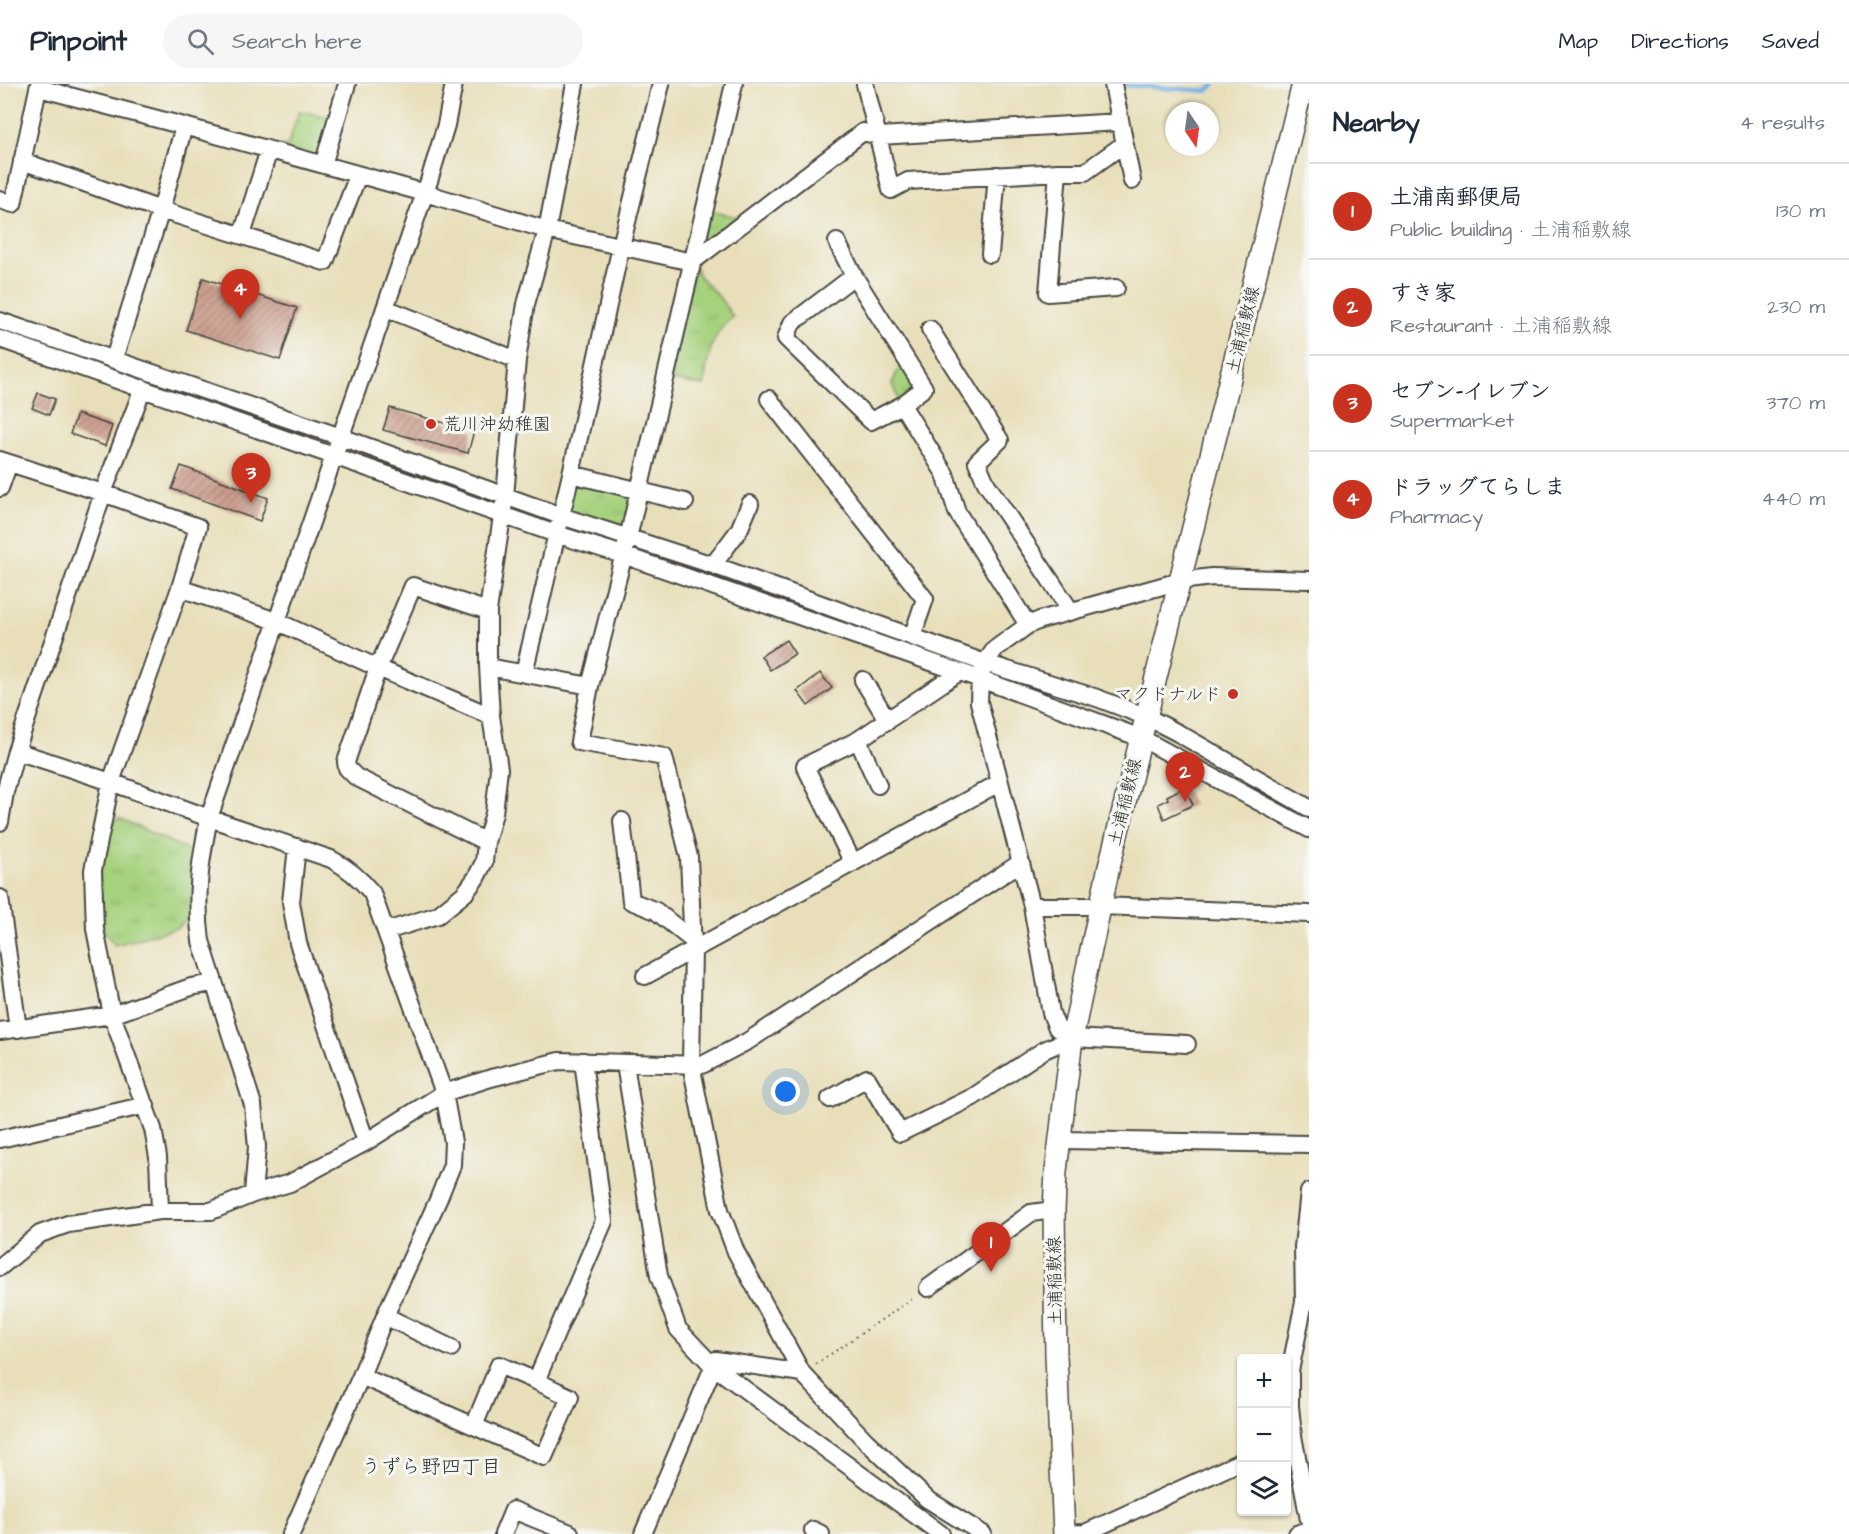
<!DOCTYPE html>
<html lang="en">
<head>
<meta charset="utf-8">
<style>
  body { margin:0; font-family:"Architects Daughter","Klee One",sans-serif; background:#f6f6f7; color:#1f2937 }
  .controls { position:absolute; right:18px; bottom:18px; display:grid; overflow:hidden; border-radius:6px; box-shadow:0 2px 4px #0004 }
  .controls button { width:54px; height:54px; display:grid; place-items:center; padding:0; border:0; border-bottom:2px solid #e0e1e3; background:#fff; color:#1f2937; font:30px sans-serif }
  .compass { position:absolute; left:1165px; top:18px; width:54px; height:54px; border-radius:50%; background:#fff; box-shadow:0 2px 4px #0004; rotate:167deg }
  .you { position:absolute; left:786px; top:1008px; width:21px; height:21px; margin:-15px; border:4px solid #fff; border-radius:50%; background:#1a73e8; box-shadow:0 0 0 9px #1a73e833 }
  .badge { display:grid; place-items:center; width:39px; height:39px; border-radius:50%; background:#c8321e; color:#fff; font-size:20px; font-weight:700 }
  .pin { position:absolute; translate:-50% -50px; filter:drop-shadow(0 2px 3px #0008) }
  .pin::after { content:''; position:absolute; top:32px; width:21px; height:18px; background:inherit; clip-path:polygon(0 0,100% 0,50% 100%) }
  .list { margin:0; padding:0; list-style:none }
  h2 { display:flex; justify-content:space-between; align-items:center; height:78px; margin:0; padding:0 24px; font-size:26px }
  h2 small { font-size:20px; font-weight:400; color:#747a83 }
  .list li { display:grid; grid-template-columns:39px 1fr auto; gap:18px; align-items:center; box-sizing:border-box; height:96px; padding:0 24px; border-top:2px solid #e0e1e3 }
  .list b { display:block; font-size:22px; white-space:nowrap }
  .list p { margin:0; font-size:20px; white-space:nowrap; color:#747a83 }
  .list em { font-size:20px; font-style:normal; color:#747a83 }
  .icon { flex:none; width:33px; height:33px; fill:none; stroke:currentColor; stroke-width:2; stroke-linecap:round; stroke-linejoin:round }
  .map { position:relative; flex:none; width:1309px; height:1450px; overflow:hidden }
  header { display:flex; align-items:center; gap:36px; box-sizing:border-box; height:84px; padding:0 30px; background:#fff; border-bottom:2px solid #e0e1e3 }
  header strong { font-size:28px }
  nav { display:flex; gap:33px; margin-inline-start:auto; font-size:21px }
  .search { width:420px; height:54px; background:#f6f6f7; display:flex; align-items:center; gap:15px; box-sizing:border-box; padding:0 21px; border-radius:33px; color:#747a83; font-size:22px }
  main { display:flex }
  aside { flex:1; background:#fff }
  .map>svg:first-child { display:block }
  .park { fill:url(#park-tufts); stroke:#687e54; stroke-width:1.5 }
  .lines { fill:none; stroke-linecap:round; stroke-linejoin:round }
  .stream { stroke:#6fb1e3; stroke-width:4.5 }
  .building { fill:url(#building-hatch) }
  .minor-casing { stroke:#474640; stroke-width:20 }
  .major-casing { stroke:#474640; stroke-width:24 }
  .path { stroke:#474640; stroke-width:2; stroke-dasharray:1.5 4.5; stroke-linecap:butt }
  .minor { stroke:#fff; stroke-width:16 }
  .major { stroke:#fff; stroke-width:21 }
  .poi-dot { fill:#c8321e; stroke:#f6f6f2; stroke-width:2 }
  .labels { text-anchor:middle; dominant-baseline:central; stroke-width:6; stroke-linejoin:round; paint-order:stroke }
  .street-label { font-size:18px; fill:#2b2b2b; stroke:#f6f6f2 }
  .poi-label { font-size:18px; fill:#2b2b2b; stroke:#f6f6f2; text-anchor:start }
  .neighbourhood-label { font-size:20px; fill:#2b2b2b; stroke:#f6f6f2 }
</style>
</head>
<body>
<header>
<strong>Pinpoint</strong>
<div class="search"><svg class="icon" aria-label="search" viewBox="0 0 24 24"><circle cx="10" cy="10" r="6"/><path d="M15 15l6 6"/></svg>Search here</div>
<nav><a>Map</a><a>Directions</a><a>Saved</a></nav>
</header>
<main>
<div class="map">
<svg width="1309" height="1450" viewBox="0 0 1309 1450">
  <defs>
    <pattern id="park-tufts" width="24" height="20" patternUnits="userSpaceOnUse" patternTransform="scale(1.5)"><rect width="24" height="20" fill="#a6d17d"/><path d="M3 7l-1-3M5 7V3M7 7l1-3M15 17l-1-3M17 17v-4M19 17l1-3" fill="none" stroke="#8fb46c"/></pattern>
    <pattern id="building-hatch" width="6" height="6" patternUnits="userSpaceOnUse" patternTransform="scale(1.5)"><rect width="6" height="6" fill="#c99988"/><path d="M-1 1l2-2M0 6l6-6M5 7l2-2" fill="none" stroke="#a37d6f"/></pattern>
  </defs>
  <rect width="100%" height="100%" fill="#f6f6f2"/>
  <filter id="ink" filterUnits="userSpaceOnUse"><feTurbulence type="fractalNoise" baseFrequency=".0167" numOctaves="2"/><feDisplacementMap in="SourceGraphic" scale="12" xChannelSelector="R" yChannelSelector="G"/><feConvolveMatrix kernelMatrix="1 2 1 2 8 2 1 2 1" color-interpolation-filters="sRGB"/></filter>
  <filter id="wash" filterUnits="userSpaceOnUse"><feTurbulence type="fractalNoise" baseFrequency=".008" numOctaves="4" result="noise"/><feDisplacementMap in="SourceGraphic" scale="24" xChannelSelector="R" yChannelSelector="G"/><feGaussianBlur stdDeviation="1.35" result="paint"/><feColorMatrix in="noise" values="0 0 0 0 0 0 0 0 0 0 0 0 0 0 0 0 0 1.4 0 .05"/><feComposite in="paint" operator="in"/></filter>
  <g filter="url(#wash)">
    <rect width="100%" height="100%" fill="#e8dfba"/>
    <path class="park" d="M299 27 330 33 320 77 271 62 288 61Z
      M706 126 746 135 695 173Z
      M695 181 699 192 720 214 733 233C710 250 707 276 704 302L667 295Z
      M903 276 918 302 899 317 892 299Z
      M573 394 635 409 626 450 564 430Z
      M119 734 196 770 191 832 177 844 115 861 101 844 99 786 105 747Z"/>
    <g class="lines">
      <path class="stream" d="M1122 1 1207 7 1215 0"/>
    </g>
    <g id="blocks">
      <path class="building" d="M203 194 297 224 280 276 186 246Z
        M38 309 55 315 49 331 32 324Z
        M390 324 474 347 468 369 383 346Z
        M77 330 112 342 105 362 70 350Z
        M181 382 268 414 260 437 172 405Z
        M786 556 795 570 770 586 761 572Z
        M820 589 832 604 808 622 797 607Z
        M1185 703 1193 721 1164 735 1158 720 1168 715 1167 712Z"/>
    </g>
  </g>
  <g filter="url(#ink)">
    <use href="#blocks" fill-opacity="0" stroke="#474640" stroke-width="1.5"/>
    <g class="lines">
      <defs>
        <path id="minor" d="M865 0 891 106 908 97 1058 88 1048 209 1116 204
          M1113 0 1132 97
          M39 4 184 42 425 109 547 146 692 178
          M22 77 161 126 325 178 358 91
          M323 81 347 0
          M1058 88H1085L1124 60
          M0 116 13 120 39 0
          M242 151 269 66
          M837 158 854 192
          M990 170 997 91
          M692 178 863 48 879 52 1120 38
          M385 224 517 276
          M0 237 341 353 561 432 713 481 985 579 1097 614 1147 633 1178 649 1309 724
          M930 245 1000 356 977 378 986 399 1070 526
          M0 255 556 450 623 471 980 595 1141 654 1309 745
          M114 275 161 126 184 42
          M769 315 925 515 912 553
          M902 321 924 304 854 192 792 239 786 254 871 337 902 321 945 390 957 428 1028 541
          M0 376 103 409 198 443 180 504 111 698 93 786 95 845 112 931 153 1045 158 1073 160 1127
          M571 390 621 162 661 0
          M0 404 9 379
          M713 481 739 446 750 420
          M180 504 276 537 378 584 491 632
          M488 583 590 602 628 454 734 0
          M524 589 571 390 685 418
          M863 596 888 637
          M590 602 579 658 664 673 689 773 693 866 691 980 720 1126 736 1168 802 1289 865 1356 927 1415 983 1450
          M858 656 878 701
          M16 667 111 698 209 734 331 775C348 784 360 794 372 809L444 1009 453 1058 452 1081 438 1116 385 1232 361 1292 291 1450
          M622 737 631 817 656 827 692 856
          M0 738 5 708 16 667 103 409 143 304
          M486 758 356 693 347 684 346 678 378 584 413 502 488 527
          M297 763 291 818 298 859 366 1058
          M853 779 805 682 858 656 959 588
          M0 814 18 945
          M1032 822H1100L1309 830
          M386 847 438 831 465 809 476 794 484 778 486 758 494 729 499 685 491 632 488 583V527L505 412 517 276 526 220 547 146 575 0
          M645 892 999 699
          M0 947 112 931 191 903 213 899
          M1072 954 1057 944 1051 929 1032 822 979 618 980 595 985 579 995 565 1028 541 1040 536 1180 497 1212 493 1309 496
          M625 980 659 1192 678 1245 713 1282 941 1450
          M830 1015 867 994 900 1049 973 1013 1044 966 1072 954 1187 960
          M0 1055 146 1021
          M1060 1056 1309 1060
          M1309 1108 1303 1163 1304 1218 1290 1287V1322L1293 1352 1309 1436
          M253 1110 257 1063 253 1021 201 857C195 813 200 778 209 734L429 97 446 41 454 0
          M0 1183 40 1150 68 1140 160 1127H211L253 1110 290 1099 366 1058 444 1009 491 994 559 977 702 981 748 957 1020 779
          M928 1204 1031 1129 1054 1126
          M385 1232 451 1264
          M361 1292 544 1373 570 1313 536 1297 604 1137 583 977
          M474 1342 499 1281 536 1297
          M813 1446 821 1450
          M503 1450 513 1426 570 1449
          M643 1450 716 1276 802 1289
          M1064 1450 1085 1449 1242 1377
          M1297 1450 1309 1445"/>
        <path id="major" d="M1064 1450 1056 1271 1054 1126 1056 1087 1072 954 1108 787 1303 0"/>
      </defs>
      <use href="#minor" class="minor-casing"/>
      <use href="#major" class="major-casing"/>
      <path class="path" d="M816 1280 915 1213"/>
      <use href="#minor" class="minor"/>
      <use href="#major" class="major"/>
    </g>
  </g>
  <g class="poi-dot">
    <circle cx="431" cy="340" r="6"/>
    <circle cx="1233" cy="610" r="6"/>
  </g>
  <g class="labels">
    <g class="street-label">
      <text transform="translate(1243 246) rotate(-76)">土浦稲敷線</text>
      <text transform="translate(1125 718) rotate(-76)">土浦稲敷線</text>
      <text transform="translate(1055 1197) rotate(-91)">土浦稲敷線</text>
    </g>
    <g class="poi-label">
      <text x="443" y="340">荒川沖幼稚園</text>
      <text x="1221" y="610" text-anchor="end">マクドナルド</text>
    </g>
    <g class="neighbourhood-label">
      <text x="431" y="1383">うずら野四丁目</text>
    </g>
  </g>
</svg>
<div class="controls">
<button>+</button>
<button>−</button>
<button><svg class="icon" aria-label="layers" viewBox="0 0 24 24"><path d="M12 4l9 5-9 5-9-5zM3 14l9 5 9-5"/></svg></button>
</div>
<svg class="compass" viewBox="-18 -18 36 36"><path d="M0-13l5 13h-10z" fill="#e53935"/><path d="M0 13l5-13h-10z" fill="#747a83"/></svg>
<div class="you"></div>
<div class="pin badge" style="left:991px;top:1188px">1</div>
<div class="pin badge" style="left:1185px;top:718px">2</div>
<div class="pin badge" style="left:251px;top:419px">3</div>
<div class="pin badge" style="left:240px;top:235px">4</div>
</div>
<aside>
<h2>Nearby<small>4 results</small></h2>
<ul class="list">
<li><span class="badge">1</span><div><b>土浦南郵便局</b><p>Public building · 土浦稲敷線</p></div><em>130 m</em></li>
<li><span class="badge">2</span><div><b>すき家</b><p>Restaurant · 土浦稲敷線</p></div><em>230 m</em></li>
<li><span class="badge">3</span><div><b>セブン-イレブン</b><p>Supermarket</p></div><em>370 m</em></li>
<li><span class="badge">4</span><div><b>ドラッグてらしま</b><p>Pharmacy</p></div><em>440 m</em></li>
</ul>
</aside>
</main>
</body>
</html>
